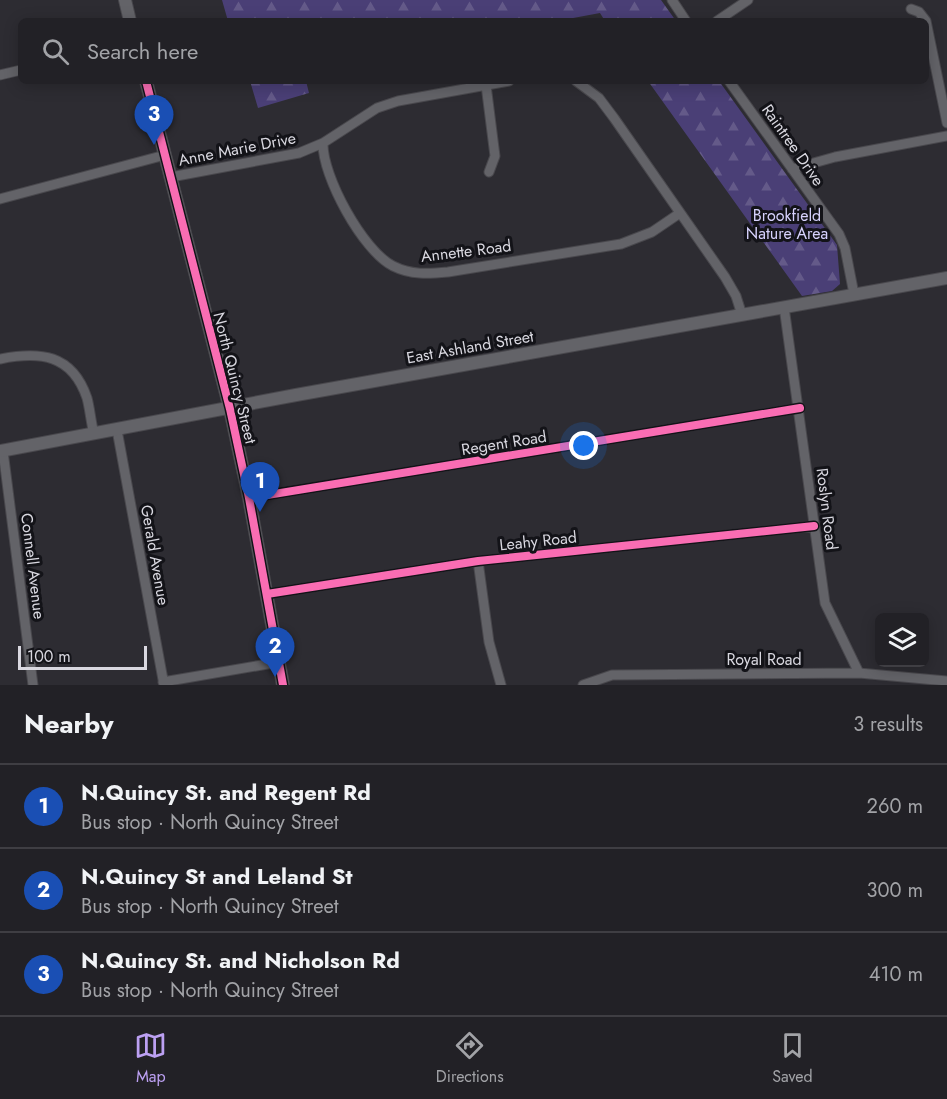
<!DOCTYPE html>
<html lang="en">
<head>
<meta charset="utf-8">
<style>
  body { margin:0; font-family:Jost,sans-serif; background:#2a292e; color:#f1f3f6 }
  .controls { position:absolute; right:18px; bottom:18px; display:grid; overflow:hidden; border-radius:9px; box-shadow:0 3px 15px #0003 }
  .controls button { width:54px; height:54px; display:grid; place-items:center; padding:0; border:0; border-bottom:2px solid #3f3e43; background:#222126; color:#f1f3f6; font:30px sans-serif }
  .scale { position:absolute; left:18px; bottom:15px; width:129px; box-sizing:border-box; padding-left:6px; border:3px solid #d9d8e0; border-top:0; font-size:16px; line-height:21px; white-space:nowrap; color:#d9d8e0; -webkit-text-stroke:4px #131318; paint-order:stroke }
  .you { position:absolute; left:584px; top:446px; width:21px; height:21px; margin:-15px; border:4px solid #fff; border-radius:50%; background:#1a73e8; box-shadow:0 0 0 9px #1a73e833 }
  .badge { display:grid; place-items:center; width:39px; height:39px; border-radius:50%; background:#bca0f2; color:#fff; font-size:20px; font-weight:700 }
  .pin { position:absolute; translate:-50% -50px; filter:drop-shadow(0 2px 3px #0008) }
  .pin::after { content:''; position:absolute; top:32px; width:21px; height:18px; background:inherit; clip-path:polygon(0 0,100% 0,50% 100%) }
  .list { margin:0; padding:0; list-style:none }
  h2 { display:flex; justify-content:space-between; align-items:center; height:78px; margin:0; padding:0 24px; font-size:26px }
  h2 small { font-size:20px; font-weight:400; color:#a2a3a7 }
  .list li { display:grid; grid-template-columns:39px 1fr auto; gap:18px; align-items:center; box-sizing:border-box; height:84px; padding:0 24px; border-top:2px solid #3f3e43 }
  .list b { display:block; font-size:22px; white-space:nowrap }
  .list p { margin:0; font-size:20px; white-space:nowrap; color:#a2a3a7 }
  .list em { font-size:20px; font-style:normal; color:#a2a3a7 }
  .icon { flex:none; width:33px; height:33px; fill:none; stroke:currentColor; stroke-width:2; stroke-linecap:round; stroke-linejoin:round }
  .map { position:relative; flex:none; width:947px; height:685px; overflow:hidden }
  .search { position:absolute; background:#222126; box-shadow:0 3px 15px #0003; left:18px; right:18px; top:18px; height:66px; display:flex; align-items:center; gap:15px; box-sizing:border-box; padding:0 21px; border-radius:9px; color:#a2a3a7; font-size:22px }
  .sheet { height:330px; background:#222126 }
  nav { display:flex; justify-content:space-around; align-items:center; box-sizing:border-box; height:84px; border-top:2px solid #3f3e43; background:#222126; font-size:16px; color:#a2a3a7 }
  nav a { display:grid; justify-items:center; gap:3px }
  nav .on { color:#bca0f2 }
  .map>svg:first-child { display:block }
  .forest { fill:url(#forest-firs) }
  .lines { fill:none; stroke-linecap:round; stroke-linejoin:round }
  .street-casing { stroke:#49484d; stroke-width:11 }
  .secondary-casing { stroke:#49484d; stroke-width:14 }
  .street { stroke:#636368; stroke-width:9 }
  .secondary { stroke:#636368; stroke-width:12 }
  .cycleway-casing { stroke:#131318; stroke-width:11 }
  .cycleway { stroke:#f96db3; stroke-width:8 }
  .labels { text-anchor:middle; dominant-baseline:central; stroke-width:6; stroke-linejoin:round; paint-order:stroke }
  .street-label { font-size:16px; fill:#d9d8e0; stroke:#131318 }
  .park-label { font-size:16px; fill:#d7d2fd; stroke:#131318 }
</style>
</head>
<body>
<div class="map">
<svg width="947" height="685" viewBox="0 0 947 685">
  <defs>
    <pattern id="forest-firs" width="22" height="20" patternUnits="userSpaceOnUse" patternTransform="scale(1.5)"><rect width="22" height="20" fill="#4a3f76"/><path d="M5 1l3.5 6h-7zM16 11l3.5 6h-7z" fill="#645a89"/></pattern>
  </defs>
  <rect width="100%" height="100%" fill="#2d2c32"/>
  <path class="forest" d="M222 0H661L676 21H605L600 13 557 21H228Z
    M250 81H306L309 93 258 108Z
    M648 81H719L837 245 840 284 832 291 802 296Z"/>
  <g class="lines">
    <defs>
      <path id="street" d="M672 0 686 21
        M911 9 919 12 926 21
        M717 21 748 0
        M926 21 947 123
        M0 75 21 70
        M576 81 599 98 614 118 725 277 736 296 742 315
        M729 81 839 234 845 248 854 294
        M486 85 495 156 489 172
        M323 143C322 176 363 251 393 266 411 275 428 274 448 272L621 244 652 232 680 213
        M792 169 835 157 947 136
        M171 177 299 153 323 143 377 108 398 101 509 81
        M0 199 165 155
        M784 307 825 603 859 673
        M0 359C40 351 72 354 87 398 90 409 91 423 94 434
        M117 430 164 685
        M3 451 33 685
        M249 498 800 408
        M478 561 489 642 501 685
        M267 594 478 561 814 526
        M163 682 279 662
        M583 685 612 675 859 673 947 681"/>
      <path id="secondary" d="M125 0 130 21
        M146 81 230 409 249 498 283 685
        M0 451 296 395 947 278"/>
    </defs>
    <use href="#street" class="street-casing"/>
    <use href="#secondary" class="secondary-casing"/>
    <use href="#street" class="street"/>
    <use href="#secondary" class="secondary"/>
    <defs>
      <path id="cycleway" d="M146 81 230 409 249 498 283 685
        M249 498 800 408
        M267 594 478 561 814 526"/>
    </defs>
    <use href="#cycleway" class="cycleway-casing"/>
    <use href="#cycleway" class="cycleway"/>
  </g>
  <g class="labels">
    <g class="street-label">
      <text transform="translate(793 145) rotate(55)">Raintree Drive</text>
      <text transform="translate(237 149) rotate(-11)">Anne Marie Drive</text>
      <text transform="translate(466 251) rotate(-7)">Annette Road</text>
      <text transform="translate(470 347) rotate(-10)">East Ashland Street</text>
      <text transform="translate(235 378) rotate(76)">North Quincy Street</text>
      <text transform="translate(504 443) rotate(-9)">Regent Road</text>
      <text transform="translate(827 509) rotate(83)">Roslyn Road</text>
      <text transform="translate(538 541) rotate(-6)">Leahy Road</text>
      <text transform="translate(155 555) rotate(80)">Gerald Avenue</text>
      <text transform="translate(33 566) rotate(83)">Connell Avenue</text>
      <text x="764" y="659">Royal Road</text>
    </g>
    <g class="park-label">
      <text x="787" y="215">Brookfield<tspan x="787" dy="18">Nature Area</tspan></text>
    </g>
  </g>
</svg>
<div class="controls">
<button><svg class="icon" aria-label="layers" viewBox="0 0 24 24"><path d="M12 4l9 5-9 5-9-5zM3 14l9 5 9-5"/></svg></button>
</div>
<div class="scale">100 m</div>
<div class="you"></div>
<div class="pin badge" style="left:260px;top:512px;background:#1a4fb4">1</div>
<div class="pin badge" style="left:275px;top:677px;background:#1a4fb4">2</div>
<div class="pin badge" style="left:154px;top:145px;background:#1a4fb4">3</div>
<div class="search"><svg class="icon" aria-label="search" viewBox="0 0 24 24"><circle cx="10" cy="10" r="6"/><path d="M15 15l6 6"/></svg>Search here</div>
</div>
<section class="sheet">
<h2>Nearby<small>3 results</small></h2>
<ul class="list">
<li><span class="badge" style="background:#1a4fb4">1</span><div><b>N.Quincy St. and Regent Rd</b><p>Bus stop · North Quincy Street</p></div><em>260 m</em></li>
<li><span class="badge" style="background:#1a4fb4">2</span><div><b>N.Quincy St and Leland St</b><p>Bus stop · North Quincy Street</p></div><em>300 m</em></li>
<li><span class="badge" style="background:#1a4fb4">3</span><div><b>N.Quincy St. and Nicholson Rd</b><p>Bus stop · North Quincy Street</p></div><em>410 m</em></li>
</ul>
</section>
<nav>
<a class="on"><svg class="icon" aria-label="map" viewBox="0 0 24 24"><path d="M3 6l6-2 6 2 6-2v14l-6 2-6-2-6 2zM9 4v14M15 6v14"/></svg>Map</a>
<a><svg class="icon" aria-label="directions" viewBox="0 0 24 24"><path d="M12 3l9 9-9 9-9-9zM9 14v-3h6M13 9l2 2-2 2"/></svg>Directions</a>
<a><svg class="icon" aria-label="saved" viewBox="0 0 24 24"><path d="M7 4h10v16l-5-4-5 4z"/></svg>Saved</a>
</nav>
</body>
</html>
